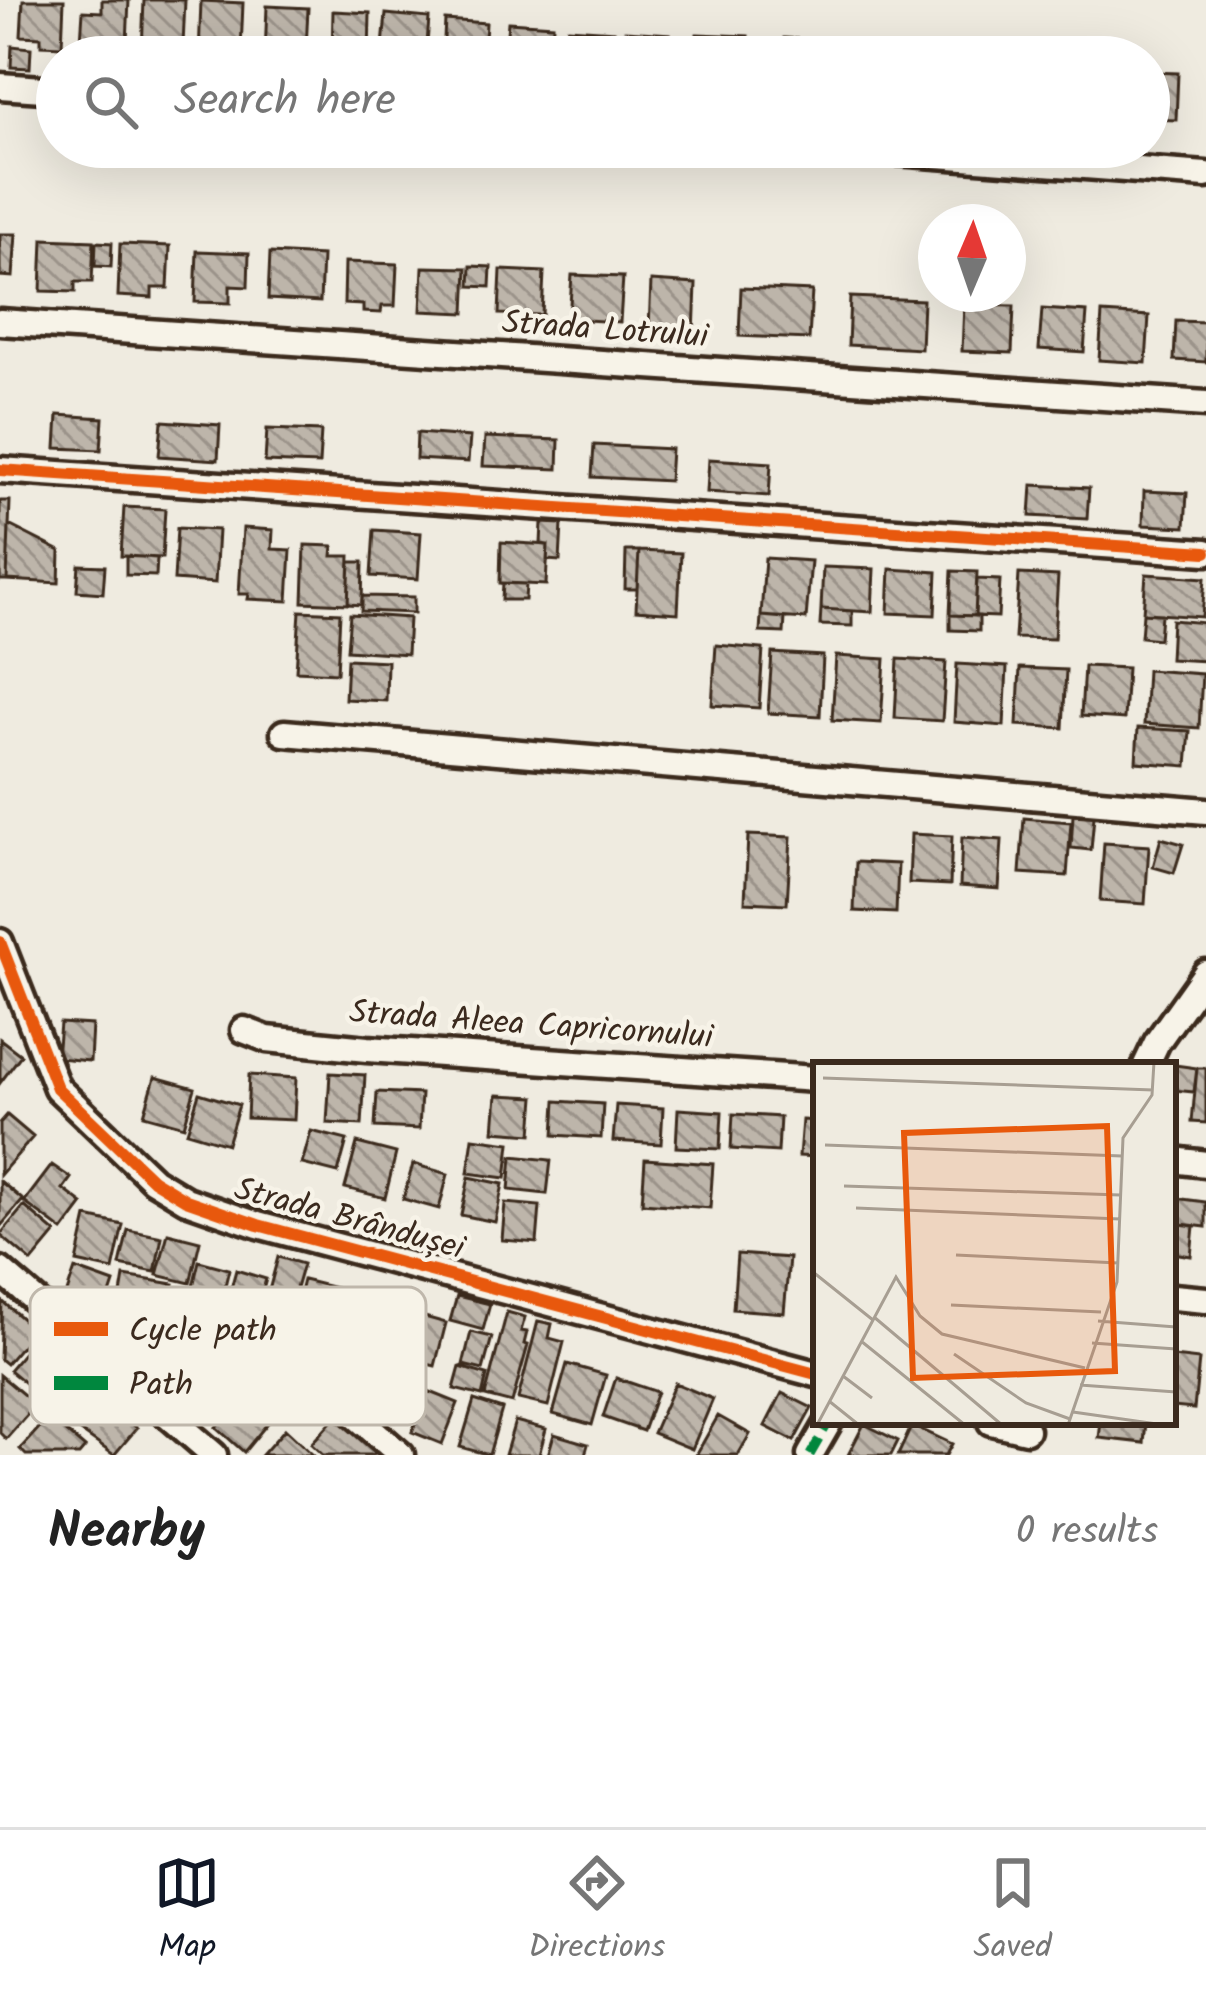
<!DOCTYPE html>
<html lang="en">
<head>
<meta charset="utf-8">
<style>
  body { margin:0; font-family:Kalam,sans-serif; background:#f6f6f6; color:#222 }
  .compass { position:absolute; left:918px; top:204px; width:108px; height:108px; border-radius:50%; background:#fff; box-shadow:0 12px 48px #0002; rotate:2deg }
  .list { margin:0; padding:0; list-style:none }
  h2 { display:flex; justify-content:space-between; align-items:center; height:156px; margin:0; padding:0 48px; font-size:51px }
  h2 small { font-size:39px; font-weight:400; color:#767676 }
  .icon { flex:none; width:66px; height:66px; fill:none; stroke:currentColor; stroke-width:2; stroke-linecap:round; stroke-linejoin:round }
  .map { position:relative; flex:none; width:1206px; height:1455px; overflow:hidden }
  .search { position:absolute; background:#fff; box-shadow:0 12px 48px #0002; left:36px; right:36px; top:36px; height:132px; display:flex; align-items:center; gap:30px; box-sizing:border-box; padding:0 42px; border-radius:66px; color:#767676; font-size:45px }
  .sheet { height:372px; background:#fff }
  nav { display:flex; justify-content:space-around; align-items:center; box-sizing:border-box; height:168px; border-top:3px solid #e0e0e0; background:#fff; font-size:33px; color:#767676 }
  nav a { display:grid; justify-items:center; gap:6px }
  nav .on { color:#111827 }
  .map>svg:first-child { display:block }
  .building { fill:url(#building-back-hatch); stroke:#3b2a1e; stroke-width:3 }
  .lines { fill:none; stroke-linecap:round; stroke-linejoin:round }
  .minor-casing { stroke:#3b2a1e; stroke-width:33 }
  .minor { stroke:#f7f3e8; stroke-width:24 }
  .quiet { stroke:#00873e; stroke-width:9; stroke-dasharray:18 9; stroke-linecap:butt }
  .cycleway-casing { stroke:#f7f3e8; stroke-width:20 }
  .cycleway { stroke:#e8590c; stroke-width:12 }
  .labels { text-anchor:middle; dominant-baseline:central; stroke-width:9; stroke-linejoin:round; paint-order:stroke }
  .street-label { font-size:33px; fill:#3b2a1e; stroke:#f7f3e8 }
  .inset-road { fill:none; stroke:#a79e92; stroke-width:3 }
  .view { fill:#e8590c; fill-opacity:0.15; stroke:#e8590c; stroke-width:6 }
  .inset-edge { fill:none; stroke:#3b2a1e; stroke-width:6 }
  .key { fill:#f7f3e8; stroke:#bfb7ab; stroke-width:3 }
  .key-label { font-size:33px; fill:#3b2a1e }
</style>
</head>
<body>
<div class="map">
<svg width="1206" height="1455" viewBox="0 0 1206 1455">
  <defs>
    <pattern id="building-back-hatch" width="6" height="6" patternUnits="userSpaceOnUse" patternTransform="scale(3)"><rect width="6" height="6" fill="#bdb5aa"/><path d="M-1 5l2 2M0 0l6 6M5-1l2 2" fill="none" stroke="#9b938a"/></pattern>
  </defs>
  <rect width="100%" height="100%" fill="#efebe0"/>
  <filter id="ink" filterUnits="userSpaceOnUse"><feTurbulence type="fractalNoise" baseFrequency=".00833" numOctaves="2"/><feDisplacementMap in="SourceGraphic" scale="24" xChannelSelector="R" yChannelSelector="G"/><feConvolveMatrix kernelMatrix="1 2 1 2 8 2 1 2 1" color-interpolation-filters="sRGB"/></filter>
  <g filter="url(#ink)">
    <path class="building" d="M23 0H64L62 46 41 45V37L21 36Z
      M102 0H129L127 43 81 41 83 11 102 12Z
      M144 0H185L183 46 168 45V53L142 52Z
      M201 1 243 3 241 50 225 49V57L199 56Z
      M267 6 308 8 306 50 291 49 290 57 265 55Z
      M333 11 370 13 369 57H332Z
      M386 14 429 18 426 57H382Z
      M445 20 486 23 484 57H443Z
      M508 22 553 25 551 57H505Z
      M568 28 614 31 612 57H567Z
      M625 31 670 34 669 57H624Z
      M697 34 748 36 747 57H695Z
      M784 38 838 41 837 57H783Z
      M12 46 31 48 30 68 11 67Z
      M880 48 932 50V57H880Z
      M1149 72 1178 73 1176 120 1149 119Z
      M0 234H16L13 277 0 276Z
      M43 239 94 241 92 282H75V292L41 291Z
      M96 242 112 243 111 267 95 266Z
      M120 244 170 246 168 288H152V298L118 296Z
      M197 251 249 253 248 287 230 286V303L195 302Z
      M270 253 322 256 320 302 268 299Z
      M345 262 397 264 395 306H382L381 313 363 312V305L344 304Z
      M471 266 491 267 490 287 470 286Z
      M423 267 467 268 465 313 421 311Z
      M501 270 544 272 542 315 499 314Z
      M572 275 623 277 620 322 569 319Z
      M651 281 696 284 694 335 676 334 677 329 649 328Z
      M741 288 812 291 809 339 739 336Z
      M850 297 923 300 921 349 848 345Z
      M964 305 1014 306 1012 353 962 351Z
      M1042 309 1087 312 1084 352 1039 349Z
      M1102 313 1149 316 1146 363 1099 360Z
      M1176 321 1206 322V362L1174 360Z
      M58 415 103 418 101 450 56 448Z
      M162 421 220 425 218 460 159 456Z
      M267 429 321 431 319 464 265 462Z
      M417 433 470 437 468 462 416 459Z
      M485 437 559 440 558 469 483 466Z
      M594 445 671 449 669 481 592 477Z
      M709 459 771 463 769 496 707 492Z
      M1032 485 1089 488 1087 519 1030 516Z
      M1144 491 1187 493 1185 527 1143 525Z
      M0 501H10L7 580H0Z
      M124 507 165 509 162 558 121 556Z
      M542 523 562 524 560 561 547 560 548 545 541 544Z
      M9 525 60 551 59 583 7 580Z
      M177 528 218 530 215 583 174 580Z
      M243 528 273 530 272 549 291 550 288 601 248 599 249 594H239Z
      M374 530 421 533 418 579 371 576Z
      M501 542 548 545 546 585 500 583Z
      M305 545 333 546 332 556H350L348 604 303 602Z
      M626 551H639L637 589H625Z
      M639 551 681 553 678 613 636 610Z
      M126 556 157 558 156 576 126 575Z
      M765 558 811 561 806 619 761 616Z
      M350 562H363L362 605 348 604Z
      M79 565 105 566 103 593 77 591Z
      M823 567 874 569 872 612 821 609Z
      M890 569 937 572 935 615 888 613Z
      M952 571 977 572 975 616 950 615Z
      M1019 574 1058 576 1054 639 1015 638Z
      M1146 574 1205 578 1202 617 1143 613Z
      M977 579 1000 580 998 617 975 616Z
      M503 583 526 584 525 600H502Z
      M362 596 414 597V613L361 611Z
      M821 609 852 611V626L820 625Z
      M300 611 340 613 337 673 296 671Z
      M1143 613 1161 614 1159 639 1141 637Z
      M350 614 409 618 407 654 347 650Z
      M950 615 979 616V631L950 630Z
      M761 616 785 618 784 633 760 632Z
      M1172 620 1206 623V661L1170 659Z
      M716 645 763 649 759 708 712 705Z
      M772 653 823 656 820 716 768 713Z
      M836 656 885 659 881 723 832 720Z
      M347 659 387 661 386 701 345 699Z
      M898 659 946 662 942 721 895 718Z
      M957 664 1007 667 1004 726 954 722Z
      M1084 666 1127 668 1124 719 1081 716Z
      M1020 668 1066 670 1063 728 1017 725Z
      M1147 670 1202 674 1199 728 1144 724Z
      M1138 728 1190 731 1187 766 1136 762Z
      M1073 815 1094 816 1091 850 1071 848Z
      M1024 818 1071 822 1067 876 1020 873Z
      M911 834 952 836 950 885 909 883Z
      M748 835 791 837 787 904 745 902Z
      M962 837 1002 840 999 889 960 886Z
      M1161 838 1183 844 1174 873 1153 867Z
      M1104 843 1149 846 1145 904 1100 901Z
      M856 862 898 864 896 913 854 911Z
      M60 1023 92 1025 90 1061 57 1058Z
      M0 1039 21 1055 0 1083Z
      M1175 1065 1197 1068 1194 1092 1173 1090Z
      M1197 1068H1206V1123L1192 1122Z
      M330 1073 365 1075 362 1125 327 1123Z
      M249 1075 296 1078 294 1120 247 1118Z
      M155 1077 195 1088 184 1126 144 1115Z
      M377 1092 421 1094 419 1129 375 1127Z
      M199 1093 239 1105 227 1144 187 1132Z
      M497 1095 535 1097 532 1134 494 1131Z
      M556 1101 603 1104 601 1138 554 1135Z
      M616 1105 663 1108 661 1144 613 1141Z
      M678 1109 722 1112 720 1149 676 1147Z
      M733 1114 780 1117 778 1152 731 1149Z
      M7 1115 33 1137 0 1175V1123Z
      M802 1120 816 1121V1157L799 1156Z
      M311 1131 347 1140 338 1173 302 1164Z
      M473 1138 510 1143 506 1178 468 1173Z
      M357 1143 396 1153 385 1198 345 1188Z
      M512 1156 551 1160 547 1194 509 1190Z
      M645 1159 713 1164 710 1208 642 1203Z
      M413 1164 448 1174 439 1209 403 1199Z
      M52 1165 71 1178 63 1189 83 1204 63 1231 24 1202Z
      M469 1177 503 1184 495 1222 461 1215Z
      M0 1181 23 1200 0 1227Z
      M1175 1198 1206 1202V1227L1173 1223Z
      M505 1203 540 1206 537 1243 502 1240Z
      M24 1206 56 1233 32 1262 0 1235Z
      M87 1217 123 1225 113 1270 77 1262Z
      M1173 1223 1194 1226 1191 1256 1173 1253Z
      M128 1230 162 1237 155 1272 120 1265Z
      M168 1233 200 1241 190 1283 157 1275Z
      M737 1254 789 1258 784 1313 733 1309Z
      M278 1257 303 1264 285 1327 261 1320Z
      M199 1261 229 1269 222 1298 192 1291Z
      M75 1269 114 1283 100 1325 76 1316 80 1307 64 1301Z
      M236 1270 266 1279 255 1318 225 1310Z
      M124 1276 174 1284 171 1302 121 1294Z
      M303 1280 344 1290 332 1339 291 1329Z
      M457 1296 490 1304 483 1330 450 1321Z
      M2 1301 35 1330 6 1364 0 1359Z
      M507 1312 525 1317 521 1331 527 1332 524 1344 528 1345 512 1403 485 1396Z
      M414 1314 446 1323 435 1366 402 1358Z
      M538 1321 552 1324 549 1338 564 1342 548 1406 518 1399Z
      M471 1332 492 1337 483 1370 463 1365Z
      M36 1338 66 1363 38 1394 9 1370Z
      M1173 1357 1199 1360 1194 1409 1173 1407Z
      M567 1364 606 1375 592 1425 553 1414Z
      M460 1367 487 1375 482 1396 454 1389Z
      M0 1375 36 1405 6 1439 0 1433Z
      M616 1378 657 1392 643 1431 603 1417Z
      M675 1383 713 1399 692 1449 653 1433Z
      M428 1391 458 1403 442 1444 412 1432Z
      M782 1393 812 1408 794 1441 765 1426Z
      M244 1394 272 1418 244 1452 216 1427Z
      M102 1400 137 1428 114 1455 77 1429Z
      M474 1400 502 1409 489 1455 460 1447Z
      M338 1414 377 1450 373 1455H323L311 1444Z
      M718 1416 750 1434 738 1455H696Z
      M49 1417 85 1448 79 1455H26L20 1449Z
      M515 1421 546 1429 539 1455H505Z
      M1101 1422H1146L1144 1443 1099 1438Z
      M864 1424 898 1441 891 1455H848Z
      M912 1425 952 1444 946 1455H898Z
      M285 1429 313 1455H262Z
      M554 1434 588 1444 585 1455H548Z"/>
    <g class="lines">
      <defs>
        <path id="minor" d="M0 86 57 90
          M828 147 1206 175
          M0 322 1206 404
          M0 470 1206 552
          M284 733 1206 811
          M0 942 57 1088 153 1180 186 1200 258 1225 816 1374
          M244 1030 267 1039 367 1049 816 1079
          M1146 1065 1157 1042 1206 973
          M1173 1160 1206 1164
          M0 1270 214 1455
          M1173 1297 1206 1300
          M250 1324 401 1455
          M991 1422 1026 1430
          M810 1455 829 1422"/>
      </defs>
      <use href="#minor" class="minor-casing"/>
      <use href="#minor" class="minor"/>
      <path class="quiet" d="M810 1455 829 1422"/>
      <defs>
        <path id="cycleway" d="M0 470 1206 552
          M0 942 57 1088 153 1180 186 1200 258 1225 816 1374"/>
      </defs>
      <use href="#cycleway" class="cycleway-casing"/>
      <use href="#cycleway" class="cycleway"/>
    </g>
  </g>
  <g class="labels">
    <g class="street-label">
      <text transform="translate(605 331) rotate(4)">Strada Lotrului</text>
      <text transform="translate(531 1026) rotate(4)">Strada Aleea Capricornului</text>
      <text transform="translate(349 1220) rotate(15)">Strada Brândușei</text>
    </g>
  </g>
  <g transform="translate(813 1062)">
    <rect width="363" height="363" fill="#efebe0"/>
    <path class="inset-road" d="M10 16 340 28M12 83 309 94M31 124 307 133M43 146 307 157M143 193 305 201M0 210 60 258M138 243 288 250M61 255 189 363M285 259 363 265M48 279 152 363M279 281 363 287M141 292 213 341 257 357M30 314 59 336M267 323 363 330M16 339 46 363M260 350 351 363M4 363 83 215 107 254 129 272 272 306M255 363 304 220 310 76 339 33 341 0"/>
    <path class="view" d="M294 64 302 309 100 316 91 71Z"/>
    <rect width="363" height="363" class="inset-edge"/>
  </g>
  <rect x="30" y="1287" width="396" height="138" rx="18" class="key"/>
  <rect x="54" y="1322" width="54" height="14" fill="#e8590c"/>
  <rect x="54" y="1376" width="54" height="14" fill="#00873e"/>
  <g class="key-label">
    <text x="129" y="1341">Cycle path</text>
    <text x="129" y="1395">Path</text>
  </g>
</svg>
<svg class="compass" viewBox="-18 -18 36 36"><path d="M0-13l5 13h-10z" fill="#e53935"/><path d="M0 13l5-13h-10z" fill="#767676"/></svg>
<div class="search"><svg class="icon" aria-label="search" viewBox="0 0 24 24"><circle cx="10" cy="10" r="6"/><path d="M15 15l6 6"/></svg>Search here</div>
</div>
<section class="sheet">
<h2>Nearby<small>0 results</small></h2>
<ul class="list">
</ul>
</section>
<nav>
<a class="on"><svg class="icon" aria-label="map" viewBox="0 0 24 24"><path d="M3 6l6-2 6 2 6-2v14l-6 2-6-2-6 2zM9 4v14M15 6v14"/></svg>Map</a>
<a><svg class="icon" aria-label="directions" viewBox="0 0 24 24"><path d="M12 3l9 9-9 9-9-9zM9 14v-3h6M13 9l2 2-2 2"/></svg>Directions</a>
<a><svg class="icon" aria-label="saved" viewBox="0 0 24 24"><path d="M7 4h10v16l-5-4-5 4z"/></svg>Saved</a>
</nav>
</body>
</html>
